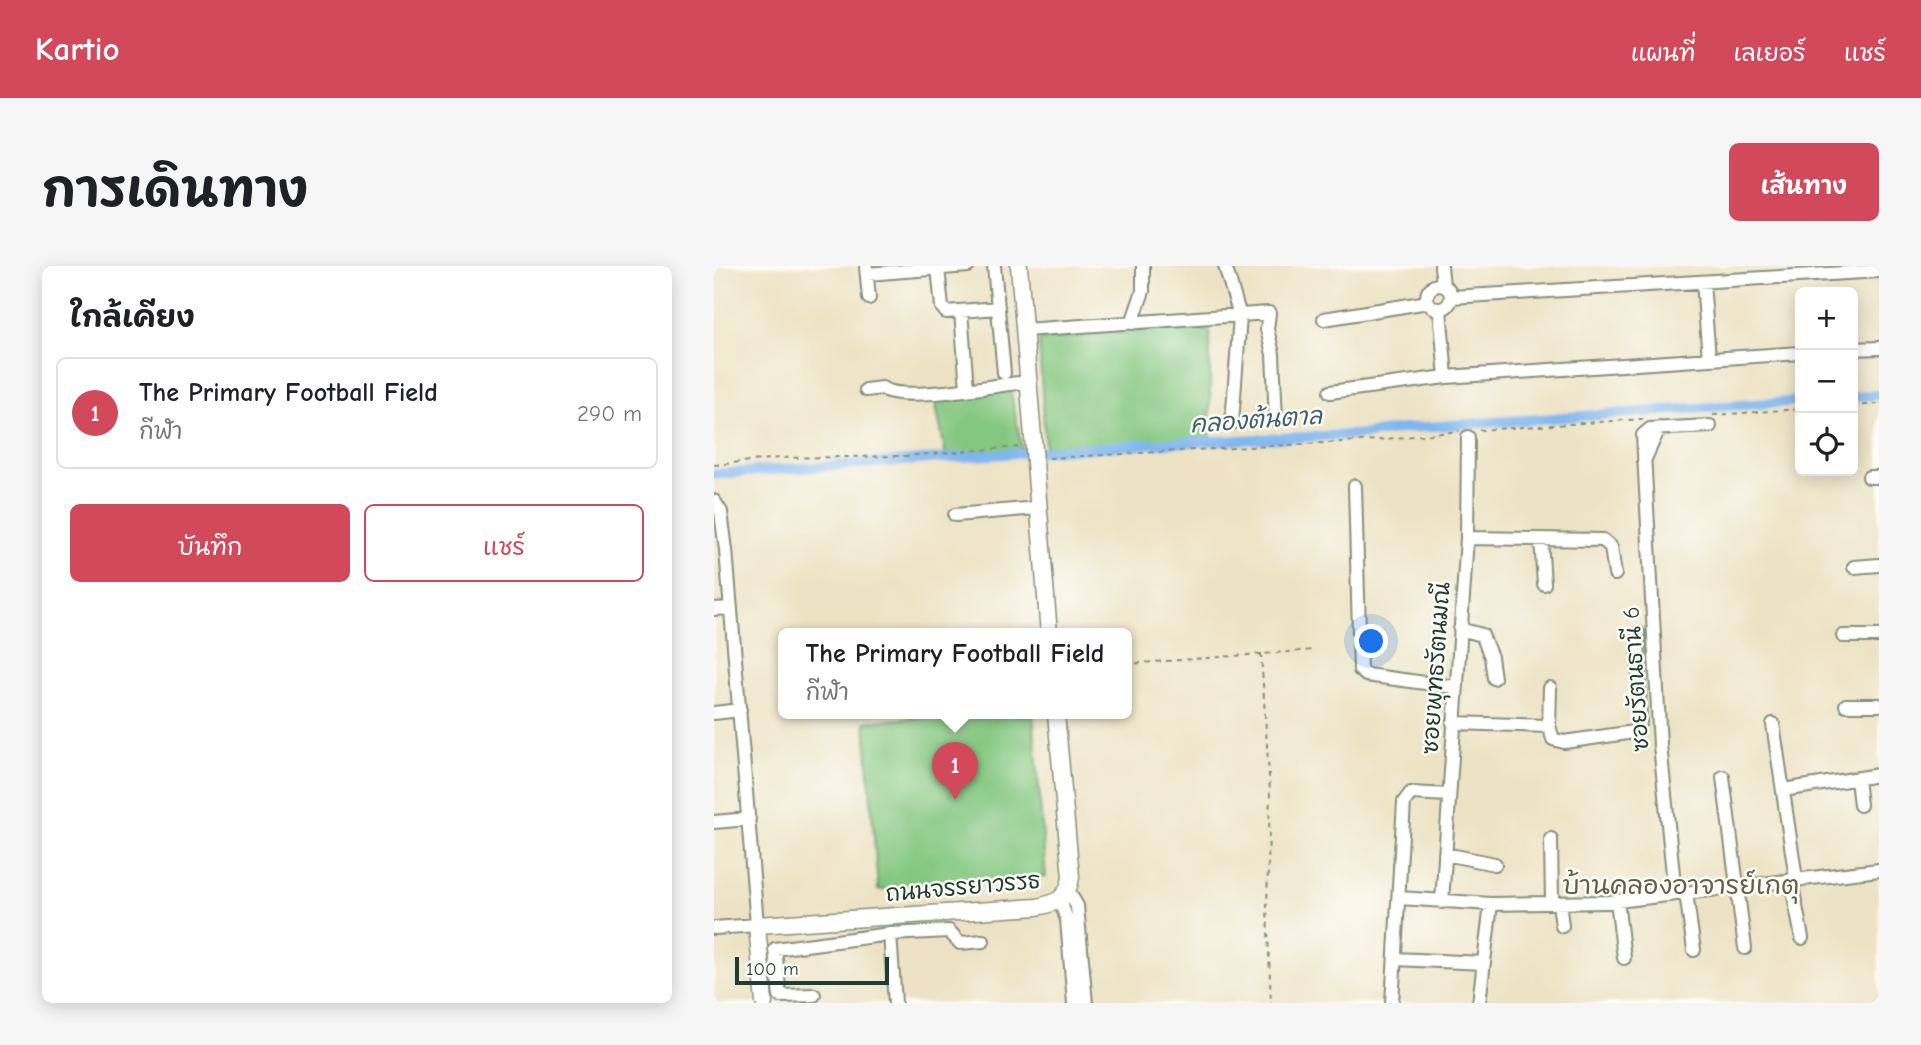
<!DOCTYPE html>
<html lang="th">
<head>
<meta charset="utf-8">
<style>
  body { margin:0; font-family:"Comic Neue","Playpen Sans Thai",sans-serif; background:#f6f6f6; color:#202124 }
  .controls { position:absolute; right:21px; top:21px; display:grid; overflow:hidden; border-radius:10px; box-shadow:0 4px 18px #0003 }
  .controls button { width:63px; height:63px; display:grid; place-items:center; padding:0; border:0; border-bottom:2px solid #e0e0e0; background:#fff; color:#202124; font:35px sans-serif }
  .scale { position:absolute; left:21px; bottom:18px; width:154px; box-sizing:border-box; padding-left:7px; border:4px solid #1f3d34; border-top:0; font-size:19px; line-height:24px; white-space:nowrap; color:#1f3d34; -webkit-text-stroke:5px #fdfcf7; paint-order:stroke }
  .you { position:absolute; left:658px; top:376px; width:24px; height:24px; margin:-18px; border:5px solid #fff; border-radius:50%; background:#1a73e8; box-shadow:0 0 0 10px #1a73e833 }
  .badge { display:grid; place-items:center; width:46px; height:46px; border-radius:50%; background:#d1495b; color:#fff; font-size:23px; font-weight:700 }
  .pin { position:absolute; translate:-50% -58px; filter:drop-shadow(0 2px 4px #0008) }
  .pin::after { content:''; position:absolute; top:37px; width:24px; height:21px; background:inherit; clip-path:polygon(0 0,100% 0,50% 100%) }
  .popup { position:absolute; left:64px; top:362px; width:354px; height:91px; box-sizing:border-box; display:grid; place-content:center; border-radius:10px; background:#fff; filter:drop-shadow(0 2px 5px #0005); font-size:23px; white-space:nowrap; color:#757577 }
  .popup b { font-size:26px; color:#202124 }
  .popup::after { content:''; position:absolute; left:50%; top:100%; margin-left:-14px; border:14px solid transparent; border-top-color:#fff }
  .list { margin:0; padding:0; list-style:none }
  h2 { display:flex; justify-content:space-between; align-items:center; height:91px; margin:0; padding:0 28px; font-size:30px }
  h2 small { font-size:23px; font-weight:400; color:#757577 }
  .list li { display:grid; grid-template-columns:46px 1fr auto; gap:21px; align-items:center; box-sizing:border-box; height:112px; margin:0 14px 14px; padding:0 14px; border:2px solid #e0e0e0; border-radius:10px }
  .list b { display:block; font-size:26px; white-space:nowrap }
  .list p { margin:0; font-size:23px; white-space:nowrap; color:#757577 }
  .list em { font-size:23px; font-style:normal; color:#757577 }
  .actions { display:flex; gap:14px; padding:21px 28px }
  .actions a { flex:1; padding:16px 0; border:2px solid #d1495b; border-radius:10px; text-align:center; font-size:24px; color:#d1495b }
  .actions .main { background:#d1495b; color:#fff }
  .icon { flex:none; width:38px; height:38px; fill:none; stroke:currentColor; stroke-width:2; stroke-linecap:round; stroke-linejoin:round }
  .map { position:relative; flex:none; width:1165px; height:737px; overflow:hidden; border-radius:10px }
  header { display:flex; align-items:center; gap:42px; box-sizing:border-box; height:98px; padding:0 35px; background:#d1495b; color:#fff }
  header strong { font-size:33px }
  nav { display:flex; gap:38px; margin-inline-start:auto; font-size:24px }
  .intro { display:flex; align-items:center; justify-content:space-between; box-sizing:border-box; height:168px; padding:0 42px }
  h1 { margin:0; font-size:49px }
  .button { padding:18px 32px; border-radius:10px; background:#d1495b; color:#fff; font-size:24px; font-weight:700 }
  main { display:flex; gap:42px; padding:0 42px }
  aside { flex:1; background:#fff; border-radius:10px; box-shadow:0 4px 18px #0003 }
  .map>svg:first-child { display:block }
  .green { fill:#84c780; stroke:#52825a; stroke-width:2 }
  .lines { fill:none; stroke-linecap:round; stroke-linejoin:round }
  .canal { stroke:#80b6ef; stroke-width:10 }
  .minor-casing { stroke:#86907c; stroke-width:16 }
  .major-casing { stroke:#86907c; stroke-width:19 }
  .path { stroke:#86907c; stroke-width:2; stroke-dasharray:5 5; stroke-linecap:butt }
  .minor { stroke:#fff; stroke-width:12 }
  .major { stroke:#fff; stroke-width:16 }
  .labels { text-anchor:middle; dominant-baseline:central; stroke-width:5; stroke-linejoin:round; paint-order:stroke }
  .street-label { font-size:23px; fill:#1f3d34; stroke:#fdfcf7 }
  .water-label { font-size:24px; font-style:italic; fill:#3c616c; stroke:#fdfcf7 }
  .quarter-label { font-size:26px; fill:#5f624b; stroke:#fdfcf7 }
</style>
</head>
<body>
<header>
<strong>Kartio</strong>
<nav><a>แผนที่</a><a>เลเยอร์</a><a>แชร์</a></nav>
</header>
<div class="intro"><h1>การเดินทาง</h1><a class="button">เส้นทาง</a></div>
<main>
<aside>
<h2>ใกล้เคียง<small></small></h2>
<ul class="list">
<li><span class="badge">1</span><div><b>The Primary Football Field</b><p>กีฬา</p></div><em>290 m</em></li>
</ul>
<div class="actions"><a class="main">บันทึก</a><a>แชร์</a></div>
</aside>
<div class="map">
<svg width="1165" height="737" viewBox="0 0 1165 737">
  <rect width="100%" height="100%" fill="#fdfcf7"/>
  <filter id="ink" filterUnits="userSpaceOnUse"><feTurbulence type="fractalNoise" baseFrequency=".0143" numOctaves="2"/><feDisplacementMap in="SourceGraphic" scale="14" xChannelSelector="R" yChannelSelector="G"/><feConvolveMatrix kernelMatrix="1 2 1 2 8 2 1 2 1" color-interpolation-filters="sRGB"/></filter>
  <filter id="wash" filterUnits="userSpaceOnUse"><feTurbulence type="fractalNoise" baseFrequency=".00686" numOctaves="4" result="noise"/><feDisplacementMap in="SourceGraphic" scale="28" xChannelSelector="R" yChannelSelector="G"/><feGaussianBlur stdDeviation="1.57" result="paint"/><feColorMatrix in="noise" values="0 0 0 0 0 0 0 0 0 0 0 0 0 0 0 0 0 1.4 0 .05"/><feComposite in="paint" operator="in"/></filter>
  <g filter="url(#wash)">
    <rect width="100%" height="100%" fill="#ede3c4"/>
    <path class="green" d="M478 61 496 65V172L331 181 325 74Z
      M296 122 308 183 232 189 220 130Z
      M251 448H319L332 611 164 624 151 456Z"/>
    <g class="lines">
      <path class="canal" d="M1139 131 1165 129
        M0 208 435 178 654 168 695 162 1086 135"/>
    </g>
  </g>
  <g filter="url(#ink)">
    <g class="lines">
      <defs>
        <path id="minor" d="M280 0 290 107
          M511 0 526 50 518 157
          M727 0 729 20
          M152 1 155 32
          M224 2 228 41 232 46 284 42
          M153 8 254 0
          M989 16 995 93
          M713 31a12 12 0 1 1 24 0a12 12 0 1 1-24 0Z
          M737 31 1165 5
          M726 43 732 111
          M247 45 253 123
          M610 53 714 36
          M418 57 429 25V0
          M310 64 555 47 553 63 559 88 562 154
          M1139 83 1165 82
          M152 124 168 122C188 137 285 118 315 116
          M616 126 732 111 1086 87
          M930 195 945 162
          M1155 211H1165
          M641 220 646 404 652 409 741 421
          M0 235 7 246 12 284 43 659 0 662
          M241 249 324 242
          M753 272 889 274 897 281 901 308
          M827 273 830 318
          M1140 301 1165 299
          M0 343 17 342
          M746 363 768 369 777 391 780 412
          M1129 370H1165
          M836 422 835 460 839 473 850 476 920 466 926 456 924 367
          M1132 439H1165
          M0 447 26 444
          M739 457 835 460
          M1059 458 1082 613
          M1009 511 1031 682
          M1143 513 1146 539
          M1069 524 1165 509
          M0 556 35 553
          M837 573 838 637
          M731 588 781 598
          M1077 614 1088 672
          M355 626 363 640 372 737
          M972 627 980 684
          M961 628 946 479 929 169 936 163 996 160
          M685 632 777 638 895 636 1165 604
          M346 634 353 654 360 737
          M903 635 910 692
          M728 636 753 272 754 171
          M845 637 848 660
          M176 668 181 737
          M681 693 770 697
          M100 729 66 730 61 683 176 668 235 665 246 677 269 675
          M678 737 690 536 697 527 735 529
          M765 737 777 638"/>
        <path id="major" d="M305 0 335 368
          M50 737 43 659 323 641C343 637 354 632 357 611L342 448"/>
      </defs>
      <use href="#minor" class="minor-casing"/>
      <use href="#major" class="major-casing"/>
      <path class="path" d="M1139 140 1165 138
        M999 149 1086 143
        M765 164 930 153
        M335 192 664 174 745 165
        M0 199 65 192 190 190 305 181
        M547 387 556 526 553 641 557 737
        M412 398 601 384"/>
      <use href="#minor" class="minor"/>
      <use href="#major" class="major"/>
    </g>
  </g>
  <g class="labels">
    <g class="street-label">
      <text transform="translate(722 402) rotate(-86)">ซอยพุทธรัตนมณี</text>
      <text transform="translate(922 413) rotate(-94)">ซอยรัตนธานี 6</text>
      <text transform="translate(249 621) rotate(-5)">ถนนจรรยาวรรธ</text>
    </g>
    <g class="water-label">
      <text transform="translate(542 154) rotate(-4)">คลองต้นตาล</text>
    </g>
    <g class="quarter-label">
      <text x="967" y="620">บ้านคลองอาจารย์เกตุ</text>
    </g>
  </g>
</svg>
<div class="controls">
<button>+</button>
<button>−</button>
<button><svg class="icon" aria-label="locate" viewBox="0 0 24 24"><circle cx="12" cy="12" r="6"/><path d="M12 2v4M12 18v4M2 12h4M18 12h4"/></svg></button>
</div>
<div class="scale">100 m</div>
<div class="you"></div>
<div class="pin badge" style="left:241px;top:534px">1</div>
<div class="popup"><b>The Primary Football Field</b>กีฬา</div>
</div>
</main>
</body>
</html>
